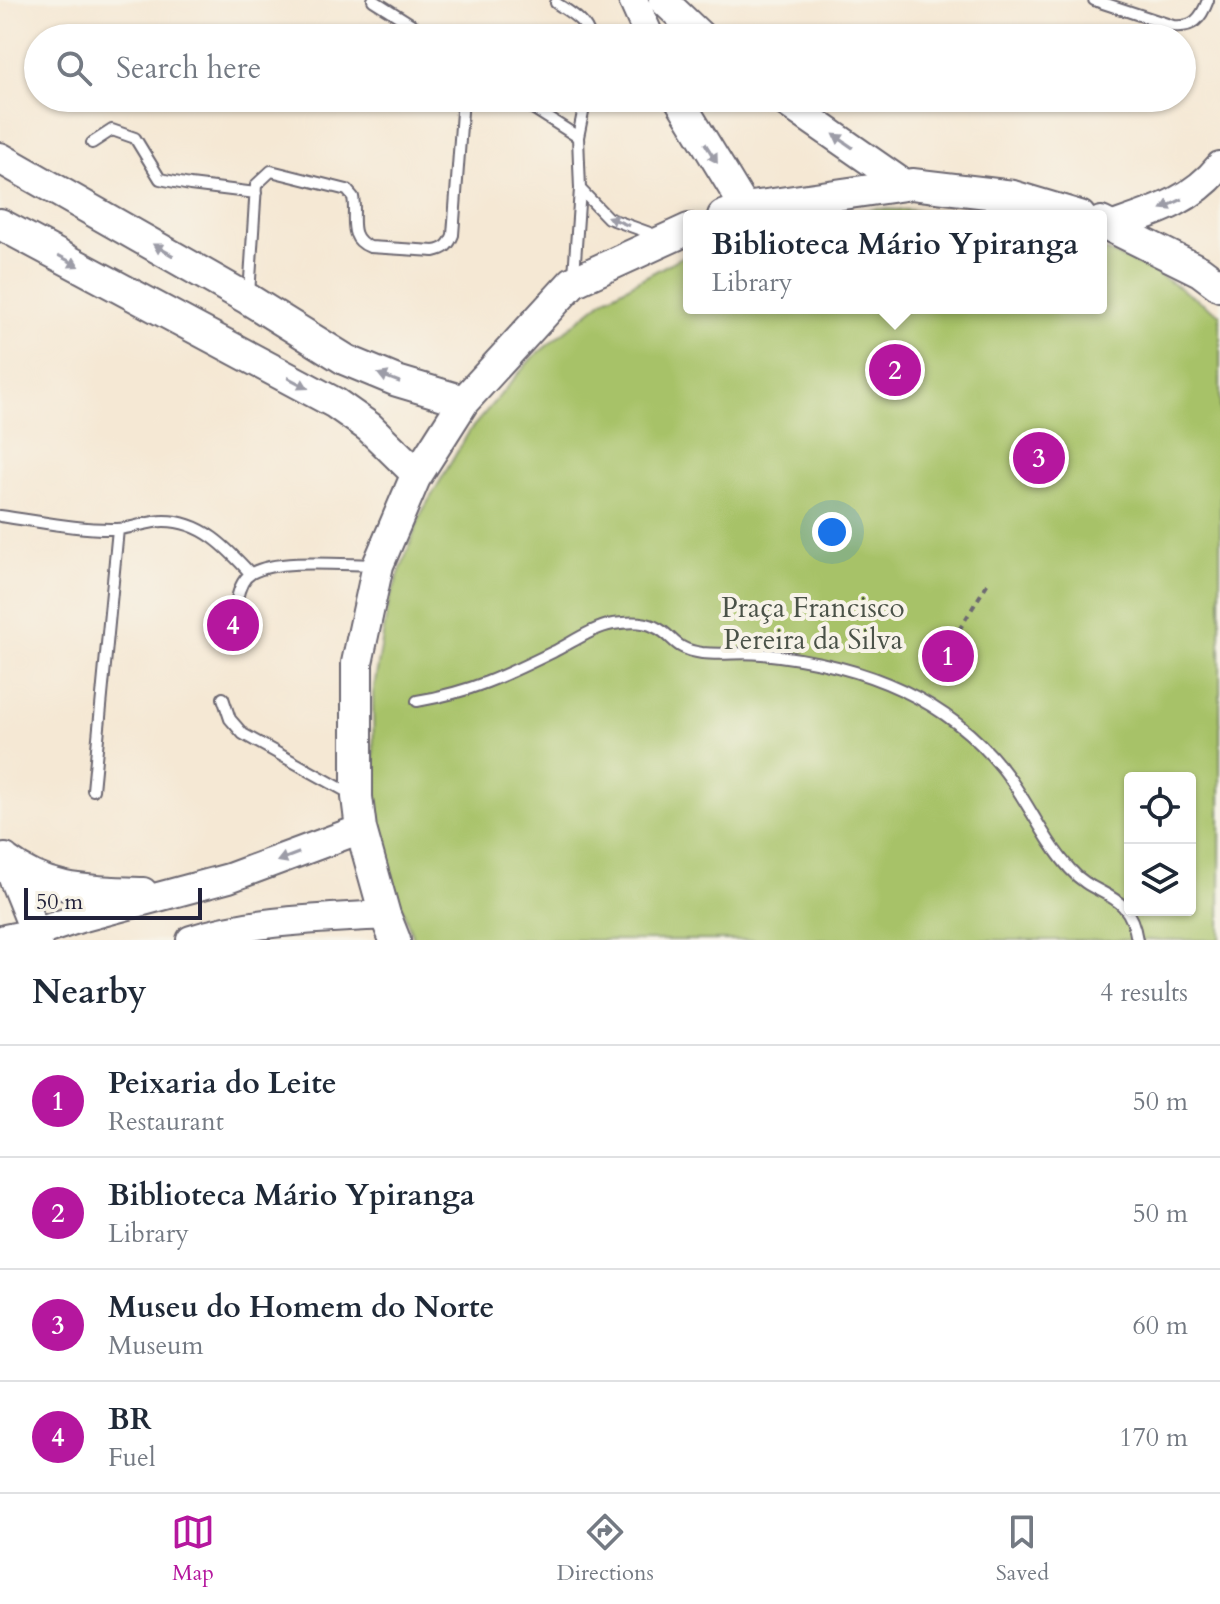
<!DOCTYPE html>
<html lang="en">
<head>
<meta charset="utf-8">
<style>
  body { margin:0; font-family:Cardo,serif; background:#f6f6f7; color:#1f2937 }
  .controls { position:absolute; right:24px; bottom:24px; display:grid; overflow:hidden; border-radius:8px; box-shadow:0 2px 6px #0004 }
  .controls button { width:72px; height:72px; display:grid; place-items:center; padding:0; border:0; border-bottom:2px solid #e0e1e3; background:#fff; color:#1f2937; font:40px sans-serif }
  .scale { position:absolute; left:24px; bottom:20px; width:178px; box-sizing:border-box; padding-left:8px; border:4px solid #22223b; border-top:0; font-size:22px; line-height:28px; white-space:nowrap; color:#22223b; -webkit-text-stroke:6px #f7f3e8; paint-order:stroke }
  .you { position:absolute; left:832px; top:532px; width:28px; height:28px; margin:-20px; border:6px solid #fff; border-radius:50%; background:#1a73e8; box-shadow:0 0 0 12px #1a73e833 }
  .badge { display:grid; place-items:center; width:52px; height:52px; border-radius:50%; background:#b5179e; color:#fff; font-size:26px; font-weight:700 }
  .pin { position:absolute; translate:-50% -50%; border:4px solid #fff; box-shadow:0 2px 8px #0006 }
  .popup { position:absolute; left:683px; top:210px; width:424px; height:104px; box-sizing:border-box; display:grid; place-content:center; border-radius:8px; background:#fff; filter:drop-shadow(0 2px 6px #0005); font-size:26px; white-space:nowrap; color:#747a83 }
  .popup b { font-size:30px; color:#1f2937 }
  .popup::after { content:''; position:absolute; left:50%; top:100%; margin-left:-16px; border:16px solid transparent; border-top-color:#fff }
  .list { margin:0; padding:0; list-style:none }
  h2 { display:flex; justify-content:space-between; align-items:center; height:104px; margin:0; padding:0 32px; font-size:34px }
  h2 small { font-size:26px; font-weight:400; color:#747a83 }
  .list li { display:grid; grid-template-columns:52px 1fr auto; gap:24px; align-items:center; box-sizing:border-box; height:112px; padding:0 32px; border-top:2px solid #e0e1e3 }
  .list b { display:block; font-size:30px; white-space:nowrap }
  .list p { margin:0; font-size:26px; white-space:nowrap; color:#747a83 }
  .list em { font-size:26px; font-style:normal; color:#747a83 }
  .icon { flex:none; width:44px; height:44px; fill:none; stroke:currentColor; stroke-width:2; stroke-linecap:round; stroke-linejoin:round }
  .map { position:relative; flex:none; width:1220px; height:940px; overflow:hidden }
  .search { position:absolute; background:#fff; box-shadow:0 2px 6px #0004; left:24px; right:24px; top:24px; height:88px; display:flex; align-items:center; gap:20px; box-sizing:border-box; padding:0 28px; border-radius:44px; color:#747a83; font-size:30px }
  .sheet { height:552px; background:#fff }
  nav { display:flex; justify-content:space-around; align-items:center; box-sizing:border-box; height:112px; border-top:2px solid #e0e1e3; background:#fff; font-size:22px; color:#747a83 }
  nav a { display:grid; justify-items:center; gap:4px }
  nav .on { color:#b5179e }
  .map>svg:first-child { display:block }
  .green { fill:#a7c268; stroke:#647252; stroke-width:2; fill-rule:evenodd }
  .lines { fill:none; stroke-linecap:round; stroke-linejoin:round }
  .lane-casing { stroke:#6c6771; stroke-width:14 }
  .secondary-casing { stroke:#6c6771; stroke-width:32 }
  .primary-casing { stroke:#6c6771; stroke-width:34 }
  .path { stroke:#6c6771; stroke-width:4; stroke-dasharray:6 6; stroke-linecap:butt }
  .lane { stroke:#fff; stroke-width:10 }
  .secondary { stroke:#fff; stroke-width:28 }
  .primary { stroke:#fff; stroke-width:30 }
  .oneway { fill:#9c9ca7 }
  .labels { text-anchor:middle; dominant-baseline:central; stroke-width:8; stroke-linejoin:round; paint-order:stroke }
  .park-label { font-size:28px; fill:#4a5248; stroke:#f7f3e8 }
</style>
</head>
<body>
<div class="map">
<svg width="1220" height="940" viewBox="0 0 1220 940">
  <rect width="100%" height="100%" fill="#f7f3e8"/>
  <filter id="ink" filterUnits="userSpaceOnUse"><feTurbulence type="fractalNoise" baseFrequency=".0125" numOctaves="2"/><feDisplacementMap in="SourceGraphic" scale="16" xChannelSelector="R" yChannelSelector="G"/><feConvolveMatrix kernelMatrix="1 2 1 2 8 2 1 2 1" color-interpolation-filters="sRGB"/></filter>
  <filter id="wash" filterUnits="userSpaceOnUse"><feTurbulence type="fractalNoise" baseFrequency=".006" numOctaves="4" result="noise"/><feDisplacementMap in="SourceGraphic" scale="32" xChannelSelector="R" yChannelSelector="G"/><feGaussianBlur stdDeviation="1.8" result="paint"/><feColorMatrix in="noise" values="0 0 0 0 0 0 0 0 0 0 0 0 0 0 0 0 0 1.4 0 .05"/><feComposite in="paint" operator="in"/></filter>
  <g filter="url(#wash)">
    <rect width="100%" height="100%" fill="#f5e8d4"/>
    <path class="green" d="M875 209 970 213 985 216H827Z
      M1101 249 1151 270 1220 314V940H414L392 882 374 789 373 694 389 601 422 512 470 430 532 358 606 298 689 253V308H1101ZM1130 778H1190V910H1130Z"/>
  </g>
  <g filter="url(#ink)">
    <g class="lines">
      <defs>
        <path id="lane" d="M373 0 433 38
          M1094 0 1173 26C1193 28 1201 19 1208 0
          M556 3C569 12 587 21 590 38
          M517 98 578 137
          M92 143 112 130 135 138 160 179 190 185 256 193
          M580 189 608 218 658 236
          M574 275 580 189 578 137 586 98
          M249 295 256 185 271 171 347 190 353 197C357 216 346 238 370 247L434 251C445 249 449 245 453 235L463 98
          M0 516C38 521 77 530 116 529 132 529 148 521 164 521 202 521 227 548 250 573
          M237 599C239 589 243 578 252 573 278 558 345 565 376 565
          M223 698 230 719 243 734 351 794
          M417 701C471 692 504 676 553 652 571 643 594 627 613 624 626 622 644 621 655 627 675 636 672 649 702 653 722 655 742 652 762 654 854 663 943 694 1002 768 1027 799 1043 839 1070 869 1097 900 1129 888 1137 940
          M93 790 118 529"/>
        <path id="secondary" d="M633 0 650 38
          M663 0 703 38
          M678 98 745 208
          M780 98 905 185
          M1113 226C1154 212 1192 201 1220 166
          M5 858 38 940
          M6 859C49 892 92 890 143 892
          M5 939 35 933 80 918 229 878 361 829
          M191 940C254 920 320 919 385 915"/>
        <path id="primary" d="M0 158 248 299 346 360 397 381 464 401
          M723 216 745 208 912 184 1013 196 1080 216
          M1101 222 1200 271 1220 286
          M0 224 335 403 369 427 417 474
          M395 940 385 915 361 829 357 797V663L378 565 415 478 464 401 573 282 689 229"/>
      </defs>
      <use href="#lane" class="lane-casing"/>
      <use href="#secondary" class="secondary-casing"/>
      <use href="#primary" class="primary-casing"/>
      <path class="path" d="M959 630 989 581"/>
      <use href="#lane" class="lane"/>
      <use href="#secondary" class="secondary"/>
      <use href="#primary" class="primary"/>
    </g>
    <defs><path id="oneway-solid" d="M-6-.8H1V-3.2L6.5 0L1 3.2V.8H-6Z" transform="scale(2)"/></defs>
    <g class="oneway">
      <use href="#oneway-solid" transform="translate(843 141) rotate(-145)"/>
      <use href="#oneway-solid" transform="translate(711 153) rotate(58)"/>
      <use href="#oneway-solid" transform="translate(1172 204) rotate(155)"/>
      <use href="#oneway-solid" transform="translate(618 221) rotate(-157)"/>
      <use href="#oneway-solid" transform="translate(163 250) rotate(-150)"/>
      <use href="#oneway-solid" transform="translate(69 261) rotate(28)"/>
      <use href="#oneway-solid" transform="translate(389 378) rotate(-159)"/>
      <use href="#oneway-solid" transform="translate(298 383) rotate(28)"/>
      <use href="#oneway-solid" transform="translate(288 857) rotate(159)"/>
    </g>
  </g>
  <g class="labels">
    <g class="park-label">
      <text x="813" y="608">Praça Francisco<tspan x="813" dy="32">Pereira da Silva</tspan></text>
    </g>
  </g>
</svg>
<div class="controls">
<button><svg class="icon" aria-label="locate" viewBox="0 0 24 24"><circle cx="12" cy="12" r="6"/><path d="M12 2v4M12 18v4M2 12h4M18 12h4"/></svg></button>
<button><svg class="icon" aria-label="layers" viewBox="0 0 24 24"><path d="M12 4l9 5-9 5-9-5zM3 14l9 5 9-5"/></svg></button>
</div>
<div class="scale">50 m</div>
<div class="you"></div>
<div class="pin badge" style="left:948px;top:656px">1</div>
<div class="pin badge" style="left:895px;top:370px">2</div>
<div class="popup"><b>Biblioteca Mário Ypiranga</b>Library</div>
<div class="pin badge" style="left:1039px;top:458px">3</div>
<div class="pin badge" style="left:233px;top:625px">4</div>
<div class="search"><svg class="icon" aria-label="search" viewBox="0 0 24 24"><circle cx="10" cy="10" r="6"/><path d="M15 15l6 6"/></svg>Search here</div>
</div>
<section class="sheet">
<h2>Nearby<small>4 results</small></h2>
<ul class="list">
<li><span class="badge">1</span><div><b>Peixaria do Leite</b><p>Restaurant</p></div><em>50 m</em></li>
<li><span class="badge">2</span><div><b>Biblioteca Mário Ypiranga</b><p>Library</p></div><em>50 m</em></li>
<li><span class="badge">3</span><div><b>Museu do Homem do Norte</b><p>Museum</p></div><em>60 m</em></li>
<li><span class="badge">4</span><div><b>BR</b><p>Fuel</p></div><em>170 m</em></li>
</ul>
</section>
<nav>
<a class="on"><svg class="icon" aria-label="map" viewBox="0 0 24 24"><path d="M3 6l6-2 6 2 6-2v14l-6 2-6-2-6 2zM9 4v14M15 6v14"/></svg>Map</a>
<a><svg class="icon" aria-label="directions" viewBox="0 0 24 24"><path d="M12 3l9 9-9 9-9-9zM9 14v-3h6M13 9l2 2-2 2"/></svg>Directions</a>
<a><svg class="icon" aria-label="saved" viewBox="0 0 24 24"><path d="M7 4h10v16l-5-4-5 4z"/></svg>Saved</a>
</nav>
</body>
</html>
